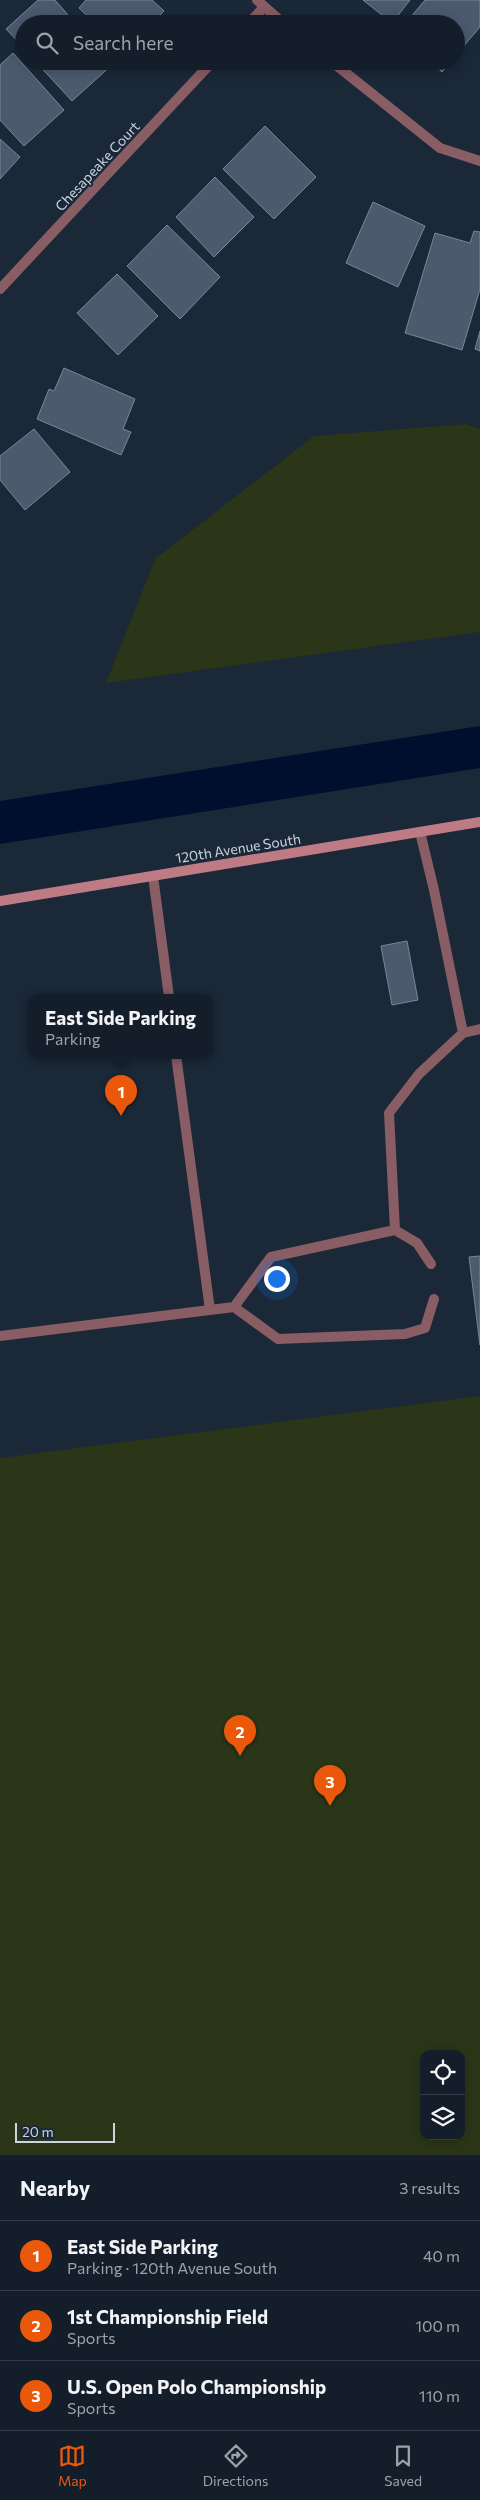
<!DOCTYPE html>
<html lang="en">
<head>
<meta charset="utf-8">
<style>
  body { margin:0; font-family:Commissioner,sans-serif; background:#1d2732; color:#f1f3f6 }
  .controls { position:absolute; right:15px; bottom:15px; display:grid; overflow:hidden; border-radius:10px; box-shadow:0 2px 12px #0003 }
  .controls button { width:45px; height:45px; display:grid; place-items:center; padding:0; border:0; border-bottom:1px solid #333c47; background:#141e2a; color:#f1f3f6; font:25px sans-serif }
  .scale { position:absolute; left:15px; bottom:12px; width:100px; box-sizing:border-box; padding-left:5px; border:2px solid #cbd4df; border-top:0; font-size:14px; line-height:18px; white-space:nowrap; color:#cbd4df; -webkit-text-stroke:4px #1a2838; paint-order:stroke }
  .you { position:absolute; left:276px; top:1278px; width:18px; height:18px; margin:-12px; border:4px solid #fff; border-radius:50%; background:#1a73e8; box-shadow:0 0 0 8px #1a73e833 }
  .badge { display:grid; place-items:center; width:32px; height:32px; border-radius:50%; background:#ea580c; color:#fff; font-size:16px; font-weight:700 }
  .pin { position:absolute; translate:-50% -41px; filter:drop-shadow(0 1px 2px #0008) }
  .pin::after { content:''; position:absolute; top:26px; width:18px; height:15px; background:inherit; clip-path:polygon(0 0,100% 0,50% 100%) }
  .popup { position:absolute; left:28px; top:994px; width:185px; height:65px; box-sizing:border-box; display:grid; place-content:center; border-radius:10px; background:#141e2a; filter:drop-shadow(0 1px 4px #0005); font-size:16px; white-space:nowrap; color:#9da2a8 }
  .popup b { font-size:19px; color:#f1f3f6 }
  .popup::after { content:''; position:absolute; left:50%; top:100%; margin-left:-10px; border:10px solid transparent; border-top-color:#141e2a }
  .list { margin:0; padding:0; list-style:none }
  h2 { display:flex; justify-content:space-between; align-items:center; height:65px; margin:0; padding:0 20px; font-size:21px }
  h2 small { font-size:16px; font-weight:400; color:#9da2a8 }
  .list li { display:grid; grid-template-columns:32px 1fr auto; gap:15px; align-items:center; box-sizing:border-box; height:70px; padding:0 20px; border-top:1px solid #333c47 }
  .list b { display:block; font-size:19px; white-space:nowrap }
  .list p { margin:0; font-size:16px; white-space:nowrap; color:#9da2a8 }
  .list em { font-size:16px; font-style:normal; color:#9da2a8 }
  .icon { flex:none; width:28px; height:28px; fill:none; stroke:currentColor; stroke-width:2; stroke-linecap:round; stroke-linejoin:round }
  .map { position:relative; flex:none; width:480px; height:2155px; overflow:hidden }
  .search { position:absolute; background:#141e2a; box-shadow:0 2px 12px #0003; left:15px; right:15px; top:15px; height:55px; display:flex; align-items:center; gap:12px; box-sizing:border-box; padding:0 18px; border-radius:28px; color:#9da2a8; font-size:19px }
  .sheet { height:275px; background:#141e2a }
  nav { display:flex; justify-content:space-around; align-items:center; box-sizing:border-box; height:70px; border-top:1px solid #333c47; background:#141e2a; font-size:14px; color:#9da2a8 }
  nav a { display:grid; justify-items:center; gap:2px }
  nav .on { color:#ea580c }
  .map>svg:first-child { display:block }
  .green { fill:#2a3617; fill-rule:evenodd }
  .water { fill:#000f2e }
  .building { fill:#4b5a6d; stroke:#77889c }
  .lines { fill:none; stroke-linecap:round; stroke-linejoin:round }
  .lane { stroke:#885d63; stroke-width:10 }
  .street { stroke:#885d63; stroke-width:10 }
  .secondary { stroke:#bf7b84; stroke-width:10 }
  .labels { text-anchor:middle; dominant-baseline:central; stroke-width:4; stroke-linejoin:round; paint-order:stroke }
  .street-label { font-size:14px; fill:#cbd4df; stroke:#1a2838 }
</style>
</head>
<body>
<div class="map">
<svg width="480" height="2155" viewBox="0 0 480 2155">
  <rect width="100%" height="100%" fill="#1a2838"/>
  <path class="green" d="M466 424 480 429V632L106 683 155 559 314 436Z
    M480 1396V2155H0V1458ZM424 2054H461V2136H424Z"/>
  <path class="water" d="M480 726V768L0 844V801Z"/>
  <path class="building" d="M38 0H55L76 24H24V48L6 29Z
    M86 0H152L164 11 151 24H96L79 8Z
    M363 0H410L392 23Z
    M425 0H480V27L456 55V24H405Z
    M13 53 64 110 24 146 0 120V65Z
    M35 61H110L113 64 72 101Z
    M430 61H451L442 72Z
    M265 126 316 177 274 219 223 169Z
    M0 139 20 157 0 179Z
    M215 177 254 217 214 257 176 217Z
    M373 202 425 226 398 287 346 263Z
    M167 225 220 277 180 319 127 266Z
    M474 231 480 232V289L462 350 405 333 435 233 470 243Z
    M117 274 158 316 118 355 77 313Z
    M480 331V351L475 349Z
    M64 368 135 399 123 429 131 432 121 455 37 419 49 389 54 391Z
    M34 429 70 472 25 510 0 480V456Z
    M407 941 418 1000 392 1005 381 946Z
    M480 1256V1345L469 1257Z"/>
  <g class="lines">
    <path class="lane" d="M420 832 434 890 463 1033 480 1029
      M153 876 169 997
      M176 1055 210 1310
      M395 1230 389 1113 419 1074 463 1033
      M234 1307 271 1257 395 1230 417 1243 431 1264
      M0 1336 234 1307 278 1339 405 1334 425 1328 434 1299"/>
    <path class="street" d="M257 0 284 24
      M248 24 263 8
      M331 61 440 148 480 161
      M0 289 213 61"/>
    <path class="secondary" d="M0 901 480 822"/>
  </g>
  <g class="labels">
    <g class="street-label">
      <text transform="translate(97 166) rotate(-47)">Chesapeake Court</text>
      <text transform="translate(238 848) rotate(-9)">120th Avenue South</text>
    </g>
  </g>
</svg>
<div class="controls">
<button><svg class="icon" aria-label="locate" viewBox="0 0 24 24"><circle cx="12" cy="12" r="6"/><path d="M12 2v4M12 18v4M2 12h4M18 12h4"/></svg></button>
<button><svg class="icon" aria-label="layers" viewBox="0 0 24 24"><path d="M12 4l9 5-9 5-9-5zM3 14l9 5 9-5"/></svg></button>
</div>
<div class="scale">20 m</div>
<div class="you"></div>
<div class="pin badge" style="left:121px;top:1116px">1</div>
<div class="popup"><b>East Side Parking</b>Parking</div>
<div class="pin badge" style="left:240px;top:1756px">2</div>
<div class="pin badge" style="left:330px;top:1806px">3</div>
<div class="search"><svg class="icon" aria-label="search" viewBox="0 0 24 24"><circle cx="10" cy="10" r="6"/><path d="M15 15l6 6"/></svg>Search here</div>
</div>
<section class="sheet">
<h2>Nearby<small>3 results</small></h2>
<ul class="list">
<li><span class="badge">1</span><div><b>East Side Parking</b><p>Parking · 120th Avenue South</p></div><em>40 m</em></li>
<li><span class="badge">2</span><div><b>1st Championship Field</b><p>Sports</p></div><em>100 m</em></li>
<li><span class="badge">3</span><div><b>U.S. Open Polo Championship</b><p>Sports</p></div><em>110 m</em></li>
</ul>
</section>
<nav>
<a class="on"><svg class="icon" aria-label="map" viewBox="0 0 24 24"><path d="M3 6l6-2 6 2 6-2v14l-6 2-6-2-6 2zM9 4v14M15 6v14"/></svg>Map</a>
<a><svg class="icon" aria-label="directions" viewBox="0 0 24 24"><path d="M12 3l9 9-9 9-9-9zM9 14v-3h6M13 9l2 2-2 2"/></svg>Directions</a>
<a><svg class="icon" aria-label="saved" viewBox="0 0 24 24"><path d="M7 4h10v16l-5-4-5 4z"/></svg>Saved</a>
</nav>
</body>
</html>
